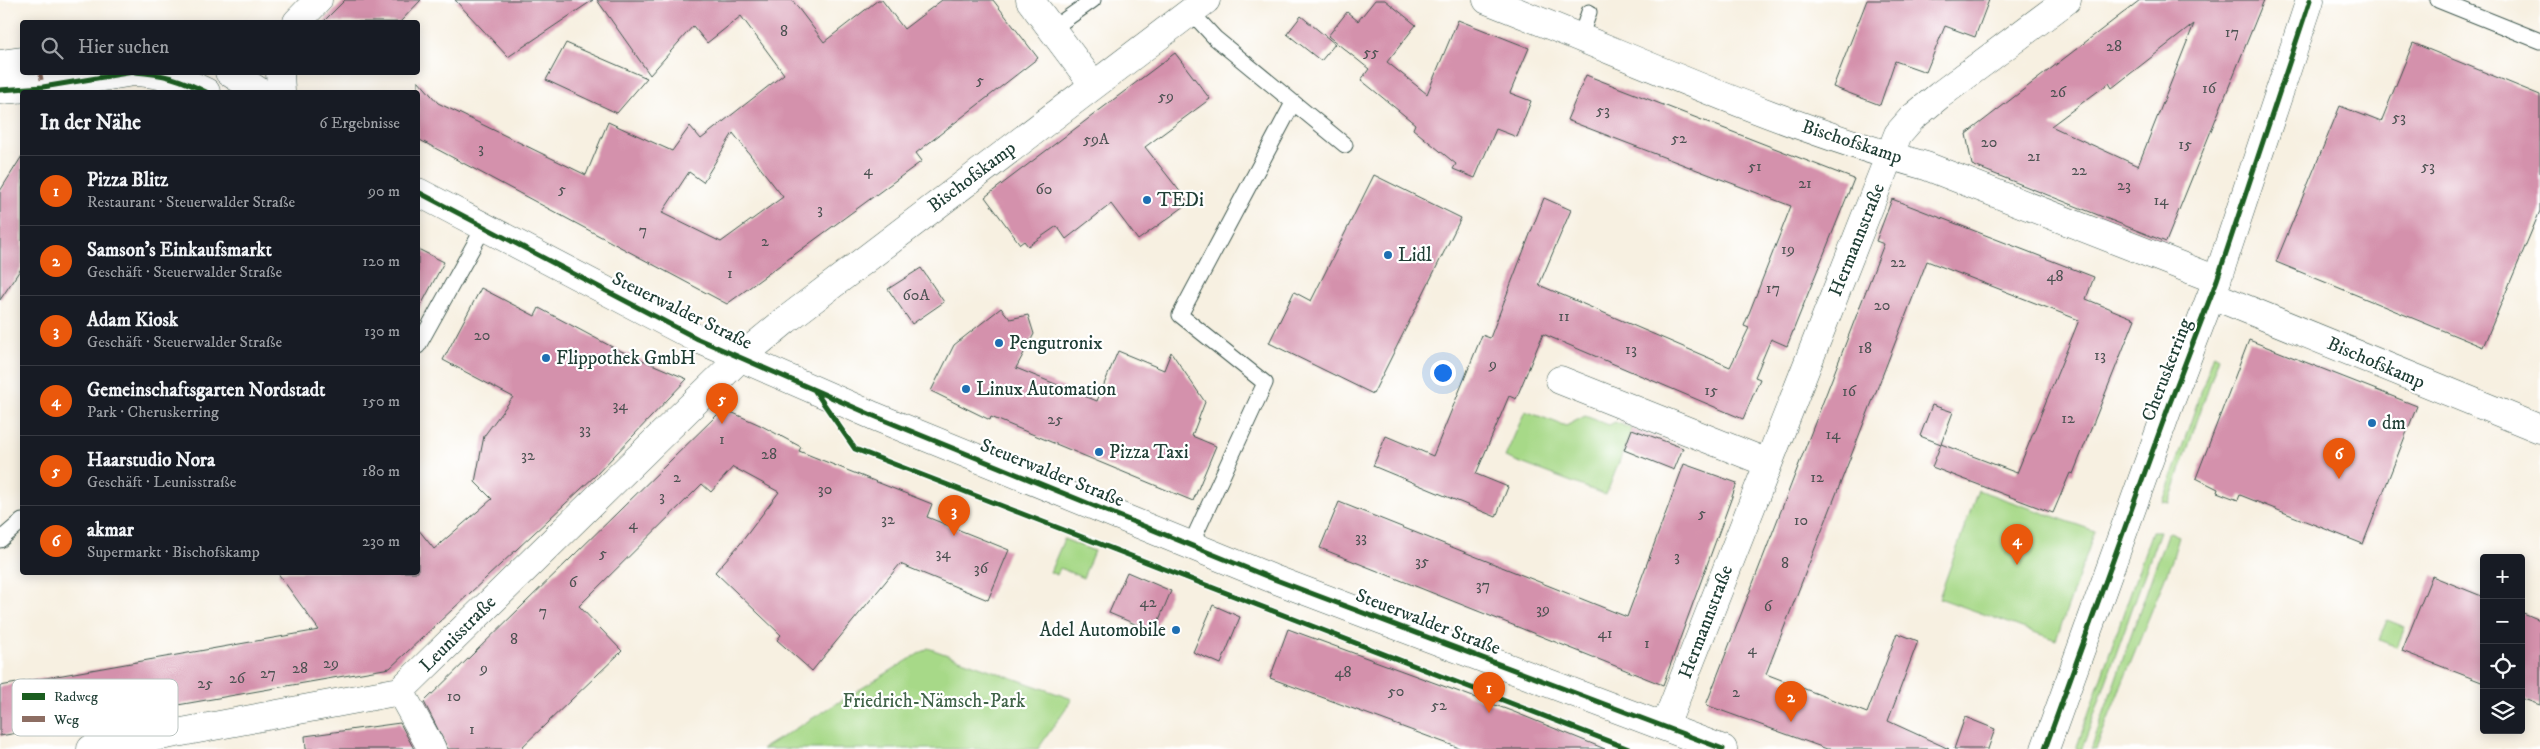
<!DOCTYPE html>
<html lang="de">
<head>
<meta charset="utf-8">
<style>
  body { margin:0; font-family:"IM FELL DW Pica",serif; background:#242831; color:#f1f3f6 }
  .controls { position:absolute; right:15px; bottom:15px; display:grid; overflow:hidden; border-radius:5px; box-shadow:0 2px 12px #0003 }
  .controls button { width:45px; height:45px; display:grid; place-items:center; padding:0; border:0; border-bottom:1px solid #363941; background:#171b24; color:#f1f3f6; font:25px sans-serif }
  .you { position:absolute; left:1442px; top:372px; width:18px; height:18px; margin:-12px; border:4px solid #fff; border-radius:50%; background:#1a73e8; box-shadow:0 0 0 8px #1a73e833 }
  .badge { display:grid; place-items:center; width:32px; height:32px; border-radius:50%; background:#ea580c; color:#fff; font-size:16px; font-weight:700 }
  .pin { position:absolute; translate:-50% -41px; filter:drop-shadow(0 1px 2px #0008) }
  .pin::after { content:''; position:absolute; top:26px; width:18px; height:15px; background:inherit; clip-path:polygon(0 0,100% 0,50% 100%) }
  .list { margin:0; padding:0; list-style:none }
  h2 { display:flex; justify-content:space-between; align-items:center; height:65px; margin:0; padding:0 20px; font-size:21px }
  h2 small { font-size:16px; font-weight:400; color:#9ea1a6 }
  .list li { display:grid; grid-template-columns:32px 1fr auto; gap:15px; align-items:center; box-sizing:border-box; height:70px; padding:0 20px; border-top:1px solid #363941 }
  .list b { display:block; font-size:19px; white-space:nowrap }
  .list p { margin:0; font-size:16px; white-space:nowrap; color:#9ea1a6 }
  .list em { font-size:16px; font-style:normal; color:#9ea1a6 }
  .icon { flex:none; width:28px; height:28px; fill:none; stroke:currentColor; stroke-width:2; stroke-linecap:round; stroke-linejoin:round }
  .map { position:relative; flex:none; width:2540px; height:749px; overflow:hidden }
  .search { position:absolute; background:#171b24; box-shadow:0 2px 12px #0003; left:20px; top:20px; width:400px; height:55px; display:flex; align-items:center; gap:12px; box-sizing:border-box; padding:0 18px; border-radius:5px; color:#9ea1a6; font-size:19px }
  .panel { position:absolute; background:#171b24; box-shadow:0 2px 12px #0003; left:20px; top:90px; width:400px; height:485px; border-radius:5px }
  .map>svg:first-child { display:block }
  .green { fill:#a7d988; stroke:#638b5e }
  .building { fill:#d491ac; fill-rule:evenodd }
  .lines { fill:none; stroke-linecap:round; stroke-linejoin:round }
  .lane-casing { stroke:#3f584e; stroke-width:17 }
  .street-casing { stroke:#3f584e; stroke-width:29 }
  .secondary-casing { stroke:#3f584e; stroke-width:29 }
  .lane { stroke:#fff; stroke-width:15 }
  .street { stroke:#fff; stroke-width:28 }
  .secondary { stroke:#fff; stroke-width:28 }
  .quiet { stroke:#8d6e63; stroke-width:4; stroke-dasharray:8 4; stroke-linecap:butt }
  .cycleway-casing { stroke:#fff; stroke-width:8 }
  .cycleway { stroke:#1b5e20; stroke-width:5 }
  .poi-dot { fill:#1f6fb2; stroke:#fff; stroke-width:2 }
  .labels { text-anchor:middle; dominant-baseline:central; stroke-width:4.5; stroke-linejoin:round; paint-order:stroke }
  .number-label { font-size:16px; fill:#4c5252 }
  .street-label { font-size:19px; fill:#1f3d34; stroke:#fff }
  .poi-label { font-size:19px; fill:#1f3d34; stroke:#fff; text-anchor:start }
  .park-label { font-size:19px; fill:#416449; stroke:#fff }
  .key { fill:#fff; stroke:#bcc5c2; stroke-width:1 }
  .key-label { font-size:14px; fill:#1f3d34 }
</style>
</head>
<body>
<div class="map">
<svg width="2540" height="749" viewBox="0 0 2540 749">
  <rect width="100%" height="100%" fill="#fff"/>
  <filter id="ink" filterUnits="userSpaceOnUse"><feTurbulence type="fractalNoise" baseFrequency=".02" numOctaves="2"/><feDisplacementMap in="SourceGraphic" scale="10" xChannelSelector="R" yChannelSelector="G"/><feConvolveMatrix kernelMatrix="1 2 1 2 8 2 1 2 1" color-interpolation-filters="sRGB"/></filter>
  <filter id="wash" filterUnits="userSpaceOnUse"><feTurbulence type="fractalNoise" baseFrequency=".0096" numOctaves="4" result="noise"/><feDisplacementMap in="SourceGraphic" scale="20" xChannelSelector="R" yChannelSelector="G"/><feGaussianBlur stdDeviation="1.12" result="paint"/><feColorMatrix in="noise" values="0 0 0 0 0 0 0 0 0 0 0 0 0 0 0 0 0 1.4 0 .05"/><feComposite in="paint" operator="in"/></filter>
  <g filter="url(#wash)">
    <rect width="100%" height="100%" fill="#f7f0e1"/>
    <path class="green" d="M2214 354 2219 357 2169 503 2163 502Z
      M1525 411 1566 426 1585 416 1609 425 1615 422 1632 429 1606 495 1505 457Z
      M1978 490 2095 531 2056 640 1939 598Z
      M2152 531H2160L2082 749H2076Z
      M2170 532 2179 536 2172 560 2096 749H2091L2167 534Z
      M1064 539 1094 551 1083 578 1060 568 1057 575 1050 572Z
      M2387 620 2405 627 2397 647 2379 640Z
      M928 648 1072 699 1038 749H762Z"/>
    <g id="blocks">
      <path class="building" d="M345 0H421L400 22H323Z
        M455 0H593L508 57Z
        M597 0H792L824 42 878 0H882L904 29 942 0H993L1038 58 916 153 922 161 727 304 418 139V80L438 103 586 175 608 122 672 151 690 126 701 139 784 74 741 16 707 43 693 26 650 75ZM733 133 783 197 721 242 662 213 689 172 703 182Z
        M1375 0H1385L1416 25 1387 62 1427 94 1458 20 1529 48 1510 93 1531 101 1517 137 1496 129 1475 178 1453 169 1456 164 1413 129 1415 124 1361 80 1369 69 1328 36 1347 12 1358 21Z
        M1867 0H1989L1975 37 1945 26 1926 72 1895 61 1880 105 1833 87Z
        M2140 0H2264L2166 242 1972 165 1966 134ZM2194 24 2138 166 2051 126 2109 83 2112 88Z
        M1301 16 1335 44 1321 61 1287 34Z
        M566 43 647 78 617 113 546 80Z
        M2413 43 2540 95V211L2483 347 2276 262 2340 106 2381 122Z
        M1175 53 1210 99 1145 147 1189 203 1138 240 1111 204 1066 239 1057 226 1028 246 1024 241 1020 244 985 197Z
        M1586 75 1854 179 1787 346 1771 339 1755 377 1760 379 1743 419 1543 334 1516 399 1509 396 1476 474 1508 487 1496 517 1373 466 1386 436 1433 456 1482 335 1490 338 1544 198 1571 210 1539 285 1730 367 1749 328 1744 326 1791 206 1567 120Z
        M22 156V267L0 300V191Z
        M1374 175 1461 218 1373 394 1269 343 1294 292 1311 301Z
        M1892 199 2094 277 2086 299 2135 319 2073 474 2070 473 2053 513 1932 467 1941 444 2017 473 2079 320 1927 261 1766 674 1867 713 1897 633 1918 641 1888 721 1949 749H1827L1706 705 1884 244 1876 241Z
        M418 249 444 262 418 311Z
        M921 268 944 302 912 324 888 289Z
        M481 288 535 316 539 308 614 348 687 379 596 475 390 668 0 736V686L319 630 277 572H418V529L434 549 492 499 475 482 484 436 513 397 443 360Z
        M1001 308 1010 319 1028 315 1034 334 1016 368 1097 401 1118 351 1164 370 1171 352 1205 402 1192 436 1216 446 1193 501 991 417 990 420 931 391 954 345Z
        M2249 340 2417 406 2363 544 2240 495 2238 500 2217 492 2218 489 2196 478Z
        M1932 405 1953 412 1941 444 1920 436Z
        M723 413H733L760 425 801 447 799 451 932 504 927 517 1009 550 988 600 900 564 812 671 777 640 781 635 715 572 740 544 779 492 733 467 711 492 702 484 579 606 622 651 520 749H448L424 702 717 415Z
        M1632 429 1683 448 1674 470 1624 450Z
        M1684 464 1737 483 1663 685 1320 548 1339 502 1627 617Z
        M1127 572 1171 591 1154 632 1109 613Z
        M2432 576 2484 597V683L2402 651Z
        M1213 605 1240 617 1221 664 1193 652Z
        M2521 612 2540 620V705L2521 698Z
        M1288 629 1514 712 1605 749H1462L1270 678Z
        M1965 717 1995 729 1988 749H1954Z
        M400 723 414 749H306L305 736Z"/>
    </g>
  </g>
  <g filter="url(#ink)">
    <use href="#blocks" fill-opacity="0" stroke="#3f584e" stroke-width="1"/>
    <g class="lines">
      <defs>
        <path id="lane" d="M2438 0 2540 41
          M1191 12 1215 38 1345 145
          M1052 29 1093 0
          M1581 36 1589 12
          M418 346 484 227
          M0 540 22 521
          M1191 544 1265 383 1180 315 1293 103"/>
        <path id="street" d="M1030 0 1093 84
          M1487 0C1633 57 1776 125 1926 166L2217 280
          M297 22 318 0
          M280 72 281 92
          M2212 295 2540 429
          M1560 380 1768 463
          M400 691 432 749
          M1665 726 1898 134 1912 118 1940 95 2067 0
          M91 749 400 691 741 357 786 320 1206 0"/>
        <path id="secondary" d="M0 64 22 61
          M135 72C164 74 180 79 206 92
          M229 72 260 92
          M0 90 43 87 133 72
          M418 192 698 339 874 416 1271 578 1723 749
          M2045 749 2168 408 2217 280 2310 0"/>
      </defs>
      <use href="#lane" class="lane-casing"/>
      <use href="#street" class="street-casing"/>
      <use href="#secondary" class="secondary-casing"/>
      <use href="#lane" class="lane"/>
      <use href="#street" class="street"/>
      <use href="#secondary" class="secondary"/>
      <path class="quiet" d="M40 72 43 87"/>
      <defs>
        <path id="cycleway" d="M135 72C164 74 180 79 206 92
          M0 90 43 87 133 72
          M418 192 698 339 874 416 1271 578 1723 749
          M815 391 855 449 1629 749
          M2045 749 2168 408 2217 280 2310 0"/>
      </defs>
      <use href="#cycleway" class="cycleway-casing"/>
      <use href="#cycleway" class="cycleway"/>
    </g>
  </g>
  <g class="poi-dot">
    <circle cx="1147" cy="200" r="5"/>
    <circle cx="1388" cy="255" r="5"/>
    <circle cx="999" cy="343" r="5"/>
    <circle cx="546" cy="358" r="5"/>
    <circle cx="966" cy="389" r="5"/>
    <circle cx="2372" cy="423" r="5"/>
    <circle cx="1099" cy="452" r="5"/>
    <circle cx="1176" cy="630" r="5"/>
  </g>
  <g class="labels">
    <g class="number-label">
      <text x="784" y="31">8</text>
      <text x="2232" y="32">17</text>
      <text x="2114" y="46">28</text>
      <text x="1371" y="52">55</text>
      <text x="980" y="80">5</text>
      <text x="2209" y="88">16</text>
      <text x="2058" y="92">26</text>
      <text x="1166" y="96">59</text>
      <text x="1603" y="110">53</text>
      <text x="2399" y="117">53</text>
      <text x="1679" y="138">52</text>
      <text x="1096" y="139">59A</text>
      <text x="1989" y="142">20</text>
      <text x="2185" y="144">15</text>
      <text x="481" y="148">3</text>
      <text x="2034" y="156">21</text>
      <text x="1755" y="166">51</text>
      <text x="2428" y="166">53</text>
      <text x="868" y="170">4</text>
      <text x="2079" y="170">22</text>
      <text x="1805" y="183">21</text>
      <text x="2124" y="185">23</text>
      <text x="562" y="189">5</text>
      <text x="1044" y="189">60</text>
      <text x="2161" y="200">14</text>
      <text x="820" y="209">3</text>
      <text x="643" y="230">7</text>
      <text x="765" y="241">2</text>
      <text x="1788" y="249">19</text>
      <text x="1898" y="262">22</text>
      <text x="730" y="273">1</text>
      <text x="2055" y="276">48</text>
      <text x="1773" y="288">17</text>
      <text x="916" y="295">60A</text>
      <text x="1882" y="305">20</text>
      <text x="1564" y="316">11</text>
      <text x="482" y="335">20</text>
      <text x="1865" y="348">18</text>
      <text x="1631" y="349">13</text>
      <text x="2100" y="355">13</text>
      <text x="1493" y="364">9</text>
      <text x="1711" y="390">15</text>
      <text x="1849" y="391">16</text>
      <text x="620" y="405">34</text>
      <text x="2068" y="418">12</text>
      <text x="1055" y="419">25</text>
      <text x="585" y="429">33</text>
      <text x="1833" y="434">14</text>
      <text x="722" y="439">1</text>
      <text x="769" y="454">28</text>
      <text x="528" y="455">32</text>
      <text x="677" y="477">2</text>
      <text x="1817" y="477">12</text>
      <text x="825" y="489">30</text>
      <text x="662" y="496">3</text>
      <text x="1702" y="513">5</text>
      <text x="888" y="519">32</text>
      <text x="1801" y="520">10</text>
      <text x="633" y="524">4</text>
      <text x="1361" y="537">33</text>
      <text x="603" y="553">5</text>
      <text x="943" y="553">34</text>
      <text x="1677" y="556">3</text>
      <text x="1422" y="561">35</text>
      <text x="1785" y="563">8</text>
      <text x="981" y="568">36</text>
      <text x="573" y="582">6</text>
      <text x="1483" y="585">37</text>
      <text x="1148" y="602">42</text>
      <text x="1768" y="606">6</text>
      <text x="1543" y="609">39</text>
      <text x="543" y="611">7</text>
      <text x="1605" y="633">41</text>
      <text x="514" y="639">8</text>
      <text x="1647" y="643">1</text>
      <text x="1752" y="649">4</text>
      <text x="331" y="663">29</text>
      <text x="300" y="668">28</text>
      <text x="484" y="668">9</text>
      <text x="1343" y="672">48</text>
      <text x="268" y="673">27</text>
      <text x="237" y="678">26</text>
      <text x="205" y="683">25</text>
      <text x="1396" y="691">50</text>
      <text x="1736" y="692">2</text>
      <text x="454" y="696">10</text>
      <text x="1439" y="705">52</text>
      <text x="472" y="729">1</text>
    </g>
    <g class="street-label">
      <text transform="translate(1852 142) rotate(18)">Bischofskamp</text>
      <text transform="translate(972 177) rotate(-37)">Bischofskamp</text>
      <text transform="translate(1857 240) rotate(-68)">Hermannstraße</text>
      <text transform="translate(682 311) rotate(26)">Steuerwalder Straße</text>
      <text transform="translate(2376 363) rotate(23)">Bischofskamp</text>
      <text transform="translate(2167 370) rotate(-69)">Cheruskerring</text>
      <text transform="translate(1052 473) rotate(22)">Steuerwalder Straße</text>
      <text transform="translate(1428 622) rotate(21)">Steuerwalder Straße</text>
      <text transform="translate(1706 622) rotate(-69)">Hermannstraße</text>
      <text transform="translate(458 634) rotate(-45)">Leunisstraße</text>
    </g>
    <g class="poi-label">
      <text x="1157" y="200">TEDi</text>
      <text x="1398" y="255">Lidl</text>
      <text x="1009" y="343">Pengutronix</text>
      <text x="556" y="358">Flippothek GmbH</text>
      <text x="976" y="389">Linux Automation</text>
      <text x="2382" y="423">dm</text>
      <text x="1109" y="452">Pizza Taxi</text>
      <text x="1166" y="630" text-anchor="end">Adel Automobile</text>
    </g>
    <g class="park-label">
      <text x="934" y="701">Friedrich-Nämsch-Park</text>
    </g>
  </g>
  <rect x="12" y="679" width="166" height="57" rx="8" class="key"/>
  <rect x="22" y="693" width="23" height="7" fill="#1b5e20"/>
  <rect x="22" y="716" width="23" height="6" fill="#8d6e63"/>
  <g class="key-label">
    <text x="54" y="701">Radweg</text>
    <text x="54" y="724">Weg</text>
  </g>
</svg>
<div class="controls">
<button>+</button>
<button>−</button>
<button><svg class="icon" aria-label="locate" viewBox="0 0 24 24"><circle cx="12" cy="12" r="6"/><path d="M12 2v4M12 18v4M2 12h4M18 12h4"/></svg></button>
<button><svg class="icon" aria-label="layers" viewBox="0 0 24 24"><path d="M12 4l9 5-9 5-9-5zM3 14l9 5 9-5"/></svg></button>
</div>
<div class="you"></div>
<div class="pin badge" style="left:1489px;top:713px">1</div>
<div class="pin badge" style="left:1791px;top:722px">2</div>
<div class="pin badge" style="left:954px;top:536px">3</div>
<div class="pin badge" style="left:2017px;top:565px">4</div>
<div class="pin badge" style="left:722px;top:424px">5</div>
<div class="pin badge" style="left:2339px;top:479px">6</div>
<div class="search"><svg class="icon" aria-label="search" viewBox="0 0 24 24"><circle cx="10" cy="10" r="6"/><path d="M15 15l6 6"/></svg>Hier suchen</div>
<section class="panel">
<h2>In der Nähe<small>6 Ergebnisse</small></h2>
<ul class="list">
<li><span class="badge">1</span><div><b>Pizza Blitz</b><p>Restaurant · Steuerwalder Straße</p></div><em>90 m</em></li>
<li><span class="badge">2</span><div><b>Samson's Einkaufsmarkt</b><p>Geschäft · Steuerwalder Straße</p></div><em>120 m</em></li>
<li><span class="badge">3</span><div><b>Adam Kiosk</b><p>Geschäft · Steuerwalder Straße</p></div><em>130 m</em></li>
<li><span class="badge">4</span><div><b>Gemeinschaftsgarten Nordstadt</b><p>Park · Cheruskerring</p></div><em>150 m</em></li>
<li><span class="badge">5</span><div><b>Haarstudio Nora</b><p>Geschäft · Leunisstraße</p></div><em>180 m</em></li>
<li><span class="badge">6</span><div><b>akmar</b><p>Supermarkt · Bischofskamp</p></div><em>230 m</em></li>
</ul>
</section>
</div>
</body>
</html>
